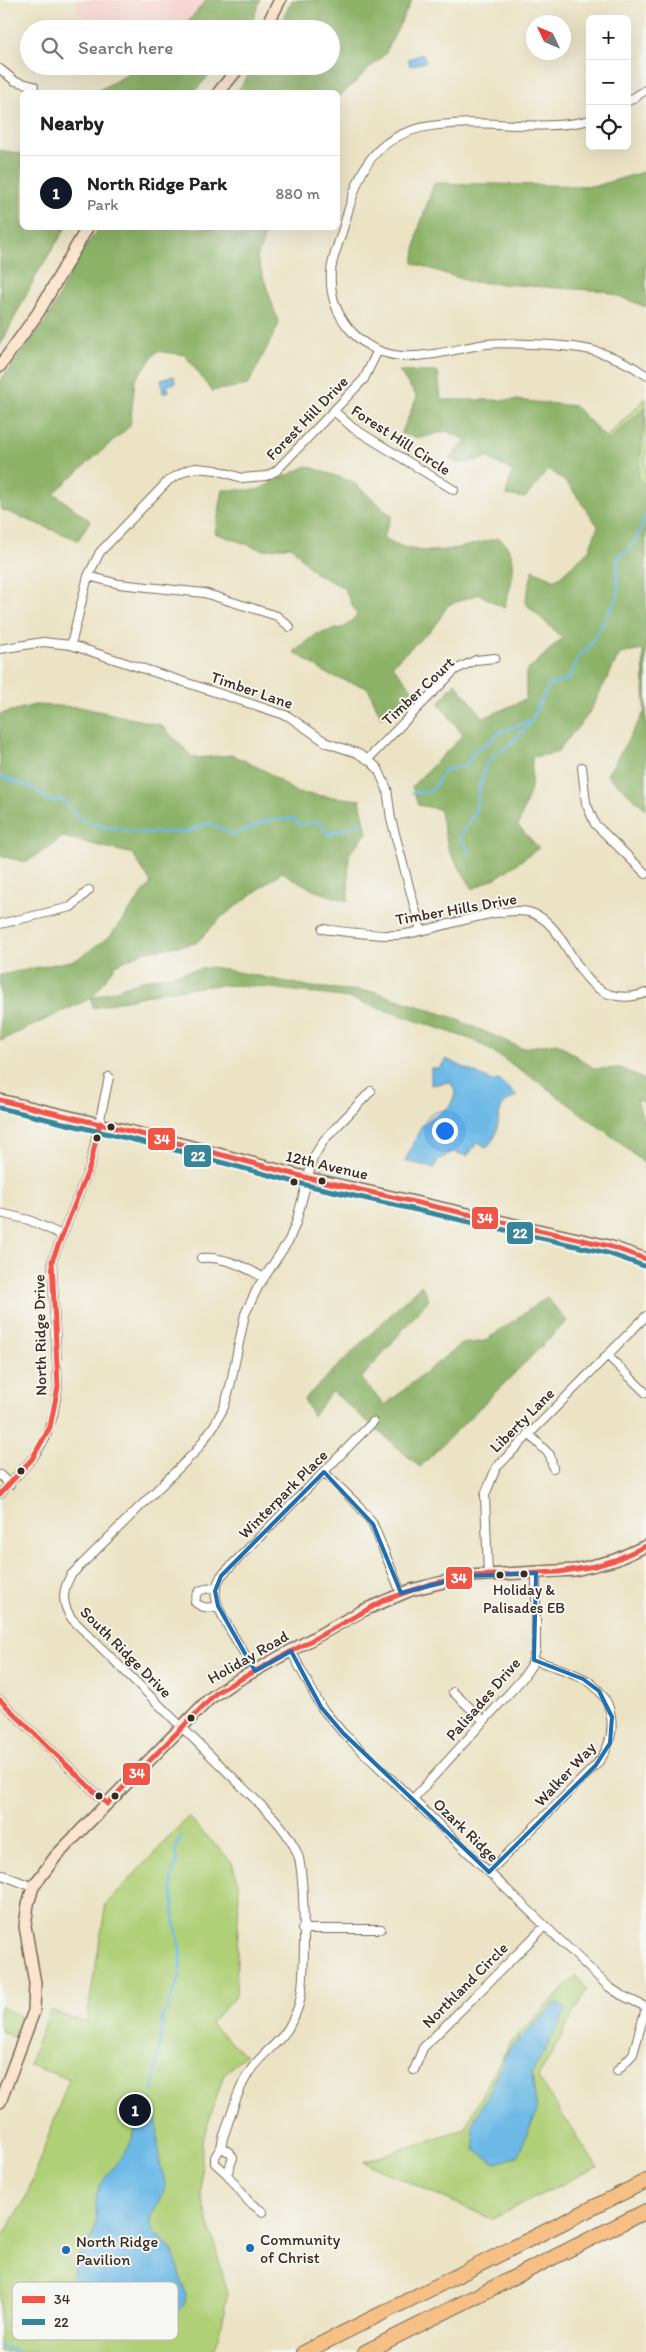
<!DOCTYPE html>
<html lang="en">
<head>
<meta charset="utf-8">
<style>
  body { margin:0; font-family:Itim,sans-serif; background:#f2f2f2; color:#222 }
  .controls { position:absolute; right:15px; top:15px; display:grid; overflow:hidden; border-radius:8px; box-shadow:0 5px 20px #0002 }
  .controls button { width:45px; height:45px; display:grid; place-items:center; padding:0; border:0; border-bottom:1px solid #e0e0e0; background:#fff; color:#222; font:25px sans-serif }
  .compass { position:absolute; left:526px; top:15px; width:45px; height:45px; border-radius:50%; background:#fff; box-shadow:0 5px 20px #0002; rotate:314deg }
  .you { position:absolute; left:444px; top:1130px; width:18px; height:18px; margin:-12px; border:4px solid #fff; border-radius:50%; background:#1a73e8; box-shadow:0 0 0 8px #1a73e833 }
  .badge { display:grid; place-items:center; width:32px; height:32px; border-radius:50%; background:#111827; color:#fff; font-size:16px; font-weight:700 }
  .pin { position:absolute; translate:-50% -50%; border:2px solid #fff; box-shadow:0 1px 5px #0006 }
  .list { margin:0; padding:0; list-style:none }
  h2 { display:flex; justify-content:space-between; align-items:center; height:65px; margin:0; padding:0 20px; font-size:21px }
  h2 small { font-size:16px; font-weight:400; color:#767676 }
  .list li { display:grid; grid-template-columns:32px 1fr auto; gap:15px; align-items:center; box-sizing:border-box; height:75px; padding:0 20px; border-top:1px solid #e0e0e0 }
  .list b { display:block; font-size:19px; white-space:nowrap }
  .list p { margin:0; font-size:16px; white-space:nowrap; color:#767676 }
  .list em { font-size:16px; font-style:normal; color:#767676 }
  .icon { flex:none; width:28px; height:28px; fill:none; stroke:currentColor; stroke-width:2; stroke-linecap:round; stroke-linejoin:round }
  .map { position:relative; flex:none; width:646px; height:2352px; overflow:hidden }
  .search { position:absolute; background:#fff; box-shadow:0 5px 20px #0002; left:20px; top:20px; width:320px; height:55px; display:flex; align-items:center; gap:12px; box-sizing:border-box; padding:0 18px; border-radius:28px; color:#767676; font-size:19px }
  .panel { position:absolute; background:#fff; box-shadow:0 5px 20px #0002; left:20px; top:90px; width:320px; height:140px; border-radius:8px }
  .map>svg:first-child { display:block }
  .built { fill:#f7d0cb }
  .green { fill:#b0d078; stroke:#767d4b }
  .forest { fill:#8cb268; stroke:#646e43 }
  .water { fill:#6cb9e6; stroke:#547282 }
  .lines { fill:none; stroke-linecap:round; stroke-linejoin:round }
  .stream { stroke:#6cb9e6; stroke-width:2.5 }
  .street-casing { stroke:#796b58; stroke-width:10 }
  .secondary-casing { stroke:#796b58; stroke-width:14 }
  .highway-casing { stroke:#796b58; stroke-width:16 }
  .street { stroke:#fff; stroke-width:8 }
  .secondary { stroke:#fbe5cf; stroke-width:11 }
  .highway { stroke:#f5bf86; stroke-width:14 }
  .bus-1-casing { stroke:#f6f6f2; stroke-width:9 }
  .bus-2-casing { stroke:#f6f6f2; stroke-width:9 }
  .bus-1 { stroke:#f05546; stroke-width:5 }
  .bus-2 { stroke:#378599; stroke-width:5 }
  .marked { fill:none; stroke:#1f6fb2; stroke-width:4; stroke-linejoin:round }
  .bus-dot { fill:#3b2a1e; stroke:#f6f6f2; stroke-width:2 }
  .poi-dot { fill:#1f6fb2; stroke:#f6f6f2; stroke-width:2 }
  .labels { text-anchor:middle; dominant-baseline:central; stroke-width:4; stroke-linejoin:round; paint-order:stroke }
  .bus-label { font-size:15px; fill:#3b2a1e; stroke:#f6f6f2 }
  .street-label { font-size:16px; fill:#3b2a1e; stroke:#f6f6f2 }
  .poi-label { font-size:16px; fill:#3b2a1e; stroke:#f6f6f2; text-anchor:start }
  .key { fill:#f6f6f2; stroke:#beb9b2; stroke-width:1 }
  .key-label { font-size:14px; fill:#3b2a1e }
  .line-badge { stroke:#f6f6f2; stroke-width:2 }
  .badge-label { font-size:14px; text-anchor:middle; font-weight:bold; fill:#fff }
</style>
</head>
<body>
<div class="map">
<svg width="646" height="2352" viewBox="0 0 646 2352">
  <rect width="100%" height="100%" fill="#f6f6f2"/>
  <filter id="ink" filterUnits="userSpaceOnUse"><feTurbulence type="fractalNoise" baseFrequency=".02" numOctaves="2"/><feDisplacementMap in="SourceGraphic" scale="10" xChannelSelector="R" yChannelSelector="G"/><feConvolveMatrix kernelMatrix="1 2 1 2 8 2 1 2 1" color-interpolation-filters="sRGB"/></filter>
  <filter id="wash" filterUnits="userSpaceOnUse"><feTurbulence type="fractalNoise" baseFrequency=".0096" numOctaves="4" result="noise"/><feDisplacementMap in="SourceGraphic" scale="20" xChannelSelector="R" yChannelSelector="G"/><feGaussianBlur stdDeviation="1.12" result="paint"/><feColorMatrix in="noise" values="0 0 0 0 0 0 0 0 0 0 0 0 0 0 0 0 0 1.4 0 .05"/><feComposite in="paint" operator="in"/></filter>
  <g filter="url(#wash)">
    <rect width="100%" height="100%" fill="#ebe3c4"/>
    <path class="built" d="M76 0H217L193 29H99L76 9Z"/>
    <path class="green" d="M646 398V494L597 446Z
      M188 1817 232 1862 239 1885 236 1996 210 2023 245 2055 224 2074 202 2142 201 2196 228 2293 216 2347 204 2352H0V2241L25 2200 69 2079 29 2065 50 2010 86 2023 106 1904Z
      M576 1976 587 1989 538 2078 597 2167 492 2219 363 2162 464 2129 510 2043Z
      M0 2006 24 2018 14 2038 0 2031Z"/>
    <path class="forest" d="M206 0H260L252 23 247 29H179L184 27Z
      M292 0H412L385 54 338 98V92H237L255 66H331V29H278Z
      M134 66H217L194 92H95L127 75Z
      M0 150 22 154V228H66L38 272 0 346Z
      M646 171V307L605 291 471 282 413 263 418 231 434 183 596 186Z
      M99 228H268L257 258 279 324 248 385 212 391 185 355 157 351 135 380 130 426 54 493 90 521 78 540 0 509V381L49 317 79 255Z
      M399 371 438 372 441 400H515L575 406 609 441 646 407 638 477 643 484 646 481V809L607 775 645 711 643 650 620 654 588 715 556 753 532 757 531 788 518 826 539 848 499 876 473 889 449 851 439 809 418 805 412 786 463 735 439 703 455 683 484 718 526 699V672L562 638 525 603 533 570 556 580 589 550 598 526 568 484 549 469 525 498 506 495 512 471 488 458 459 464 449 459 466 440 446 431 420 438 401 434 417 397Z
      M307 466 353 482 392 516 383 537C420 562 458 548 499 538 523 556 511 584 504 608L479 594 448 605 435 626 392 665 413 690 381 717 368 688 329 675 294 652 317 634 345 627 357 615 344 588 315 573 291 546 263 550 215 533 223 490H257Z
      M35 705 80 707 161 725 194 758 233 755 267 772 297 793 360 800 367 833 349 854 348 901 315 891 282 872 223 916 196 943 143 952 116 965 92 998 144 980 212 967 312 987 375 992 454 1018 521 1048 557 1043 595 1069 621 1068 646 1081V1103L637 1099 643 1120 646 1123V1165L617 1140 536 1080 476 1041 349 998 256 986 219 985 164 991 93 1008 91 998 0 1041V975L76 960 110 936 151 883 133 854 63 837 27 862 0 856V714Z
      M421 1285 429 1299 361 1379 385 1405 461 1344 485 1341 547 1297 567 1321 420 1467 332 1391 313 1416 304 1399Z"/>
    <path class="water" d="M423 54 426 62 410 66 408 59Z
      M174 376 175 383 167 385 169 391 163 393 161 380Z
      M446 1059 492 1081 499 1080 517 1096C495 1105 501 1115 496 1133 495 1138 490 1143 487 1148L478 1142 467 1156 453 1152 438 1160 434 1168 405 1161 422 1125 450 1106 456 1092 450 1082 431 1085V1068H440Z
      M556 2003 567 2010 532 2073 537 2112 517 2157 496 2163 475 2150 472 2124 491 2090 507 2052Z
      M151 2112 156 2116C159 2131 157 2147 160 2163 161 2170 165 2178 165 2185 165 2200 149 2210 151 2225 153 2236 168 2242 173 2252L186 2295C185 2313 170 2317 154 2322 140 2327 121 2334 106 2330 82 2324 68 2292 74 2269 78 2254 91 2243 95 2229 99 2218 94 2206 97 2195 102 2176 118 2164 128 2148 135 2136 137 2114 151 2112Z"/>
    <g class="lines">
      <path class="stream" d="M0 776 32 788 52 802 61 799 82 820 105 827 143 833 185 832 210 823 233 835 269 820 293 819 300 825 320 822 328 835 362 822
        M412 793 432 791 444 770 466 766 475 750 487 744 499 733 530 721
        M470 853 460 837 475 813 480 784 487 764 495 754 507 747 529 725 549 685 569 679 580 654 587 651 618 597 617 557C635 550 640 531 646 514
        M153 2091 163 2016 180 1977 181 1955 174 1917 171 1879 177 1861 175 1851 181 1836
        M148 2112 151 2099
        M0 2345 16 2352"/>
    </g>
  </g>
  <g filter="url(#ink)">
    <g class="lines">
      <defs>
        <path id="street" d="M0 69 15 81 34 86
          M627 102 646 90
          M590 120C518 140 405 92 363 171 353 190 348 212 342 232 338 245 332 258 331 272 328 314 358 352 401 356 429 358 459 348 486 344 501 342 517 344 532 344 577 346 607 348 646 375
          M334 411 353 428 454 490
          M88 576 119 584 204 593 277 616 290 627
          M71 645 88 576 100 552 169 480 187 470 196 468 216 470 242 478 266 476 276 471 364 379 378 350
          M0 649 43 642 71 645 288 716 327 743 357 753 370 761 378 769 387 789 391 819 421 931
          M368 759 455 670 476 660 495 658
          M582 767 586 803 595 824 646 874
          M0 924 71 907 89 890
          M323 929C347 932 374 936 398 935 432 932 505 903 532 913 576 928 575 1016 646 993
          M0 1213 29 1220 62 1235
          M201 1258C223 1256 246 1267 264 1278
          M607 1355 646 1393
          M528 1433 550 1455 553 1468
          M324 1472 359 1506 373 1524 401 1593
          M0 1475 10 1485
          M0 1494 32 1459 45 1439 53 1416 58 1387 52 1261 90 1166 109 1077
          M488 1574 485 1495 496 1468 646 1316
          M216 1588C203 1589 197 1588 195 1602 202 1609 209 1608 218 1606
          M291 1651 321 1707 343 1733 609 1987 621 1995 646 2007
          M255 1671C245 1653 219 1617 216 1598 214 1590 217 1583 221 1576L373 1422
          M453 1692 484 1721
          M0 1700 107 1804
          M413 1799 522 1679 531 1666 536 1649V1573
          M489 1872 596 1765C618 1739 618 1702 588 1681 572 1671 551 1666 534 1660
          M0 1874 33 1887
          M302 1929H381
          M414 2070 423 2048 545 1926
          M617 2071 633 2054 646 2008
          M221 2147 223 2138C231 2116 237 2090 250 2071 262 2052 283 2042 292 2021 295 2015 299 2007 300 2000 306 1976 305 1877 298 1855 292 1840 284 1829 273 1817L72 1619C61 1604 62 1590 71 1575L196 1451 215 1424 224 1407 230 1387 245 1314 258 1287 289 1240 296 1223 313 1158 324 1140 371 1091
          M221 2147 230 2153 233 2158 227 2174 215 2163V2157Z
          M227 2174 249 2202 263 2212"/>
        <path id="secondary" d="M265 29 280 0
          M219 92 240 66
          M0 366 38 313 87 228
          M0 1100 166 1140 308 1178 609 1246 646 1259
          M0 2102 34 2011 35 1983 25 1926 28 1904 33 1887 56 1856 209 1699 231 1684 362 1611 411 1590 468 1576 575 1570 615 1560 646 1546"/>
        <path id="highway" d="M305 2352 646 2181
          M365 2352 646 2211"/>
      </defs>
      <use href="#street" class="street-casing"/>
      <use href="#secondary" class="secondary-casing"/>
      <use href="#highway" class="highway-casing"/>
      <use href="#street" class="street"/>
      <use href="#secondary" class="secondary"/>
      <use href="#highway" class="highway"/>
      <defs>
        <path id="bus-1" d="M0 1100 166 1140 308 1178 609 1246 646 1259
          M0 1494 32 1459 50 1427 58 1387 52 1261 90 1166 100 1123
          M0 1700 107 1804 217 1692 385 1600 430 1584 468 1576 559 1572 595 1566 615 1560 646 1546"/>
        <path id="bus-2" d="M0 1108 164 1147 306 1185 607 1253 644 1266"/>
      </defs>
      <use href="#bus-1" class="bus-1-casing"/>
      <use href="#bus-2" class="bus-2-casing"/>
      <use href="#bus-1" class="bus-1"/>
      <use href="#bus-2" class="bus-2"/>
    </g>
  </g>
  <path class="marked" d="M324 1472 373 1524 401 1593 468 1576 536 1573 534 1660 583 1679 599 1691 612 1717 610 1743 596 1765 489 1872 343 1733 321 1707 291 1651 255 1671 218 1606 215 1591 221 1576Z"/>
  <g class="bus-dot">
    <circle cx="111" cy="1127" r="4.5"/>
    <circle cx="97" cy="1138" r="4.5"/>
    <circle cx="322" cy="1181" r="4.5"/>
    <circle cx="294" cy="1182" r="4.5"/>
    <circle cx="21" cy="1471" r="4.5"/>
    <circle cx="524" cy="1574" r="4.5"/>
    <circle cx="500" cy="1575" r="4.5"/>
    <circle cx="191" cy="1718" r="4.5"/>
    <circle cx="99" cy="1796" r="4.5"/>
    <circle cx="115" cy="1796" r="4.5"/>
  </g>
  <g class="poi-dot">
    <circle cx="250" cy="2248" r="5"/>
    <circle cx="66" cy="2250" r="5"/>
  </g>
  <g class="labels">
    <g class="bus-label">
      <text x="524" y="1590">Holiday &amp;<tspan x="524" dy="18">Palisades EB</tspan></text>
    </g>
    <g class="street-label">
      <text transform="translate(307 418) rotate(-46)">Forest Hill Drive</text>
      <text transform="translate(401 440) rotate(33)">Forest Hill Circle</text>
      <text transform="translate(252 690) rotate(19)">Timber Lane</text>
      <text transform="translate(418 691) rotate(-43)">Timber Court</text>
      <text transform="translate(456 909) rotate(-10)">Timber Hills Drive</text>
      <text transform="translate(327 1165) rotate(13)">12th Avenue</text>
      <text transform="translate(40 1335) rotate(-91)">North Ridge Drive</text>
      <text transform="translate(522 1420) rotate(-45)">Liberty Lane</text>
      <text transform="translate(283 1494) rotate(-45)">Winterpark Place</text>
      <text transform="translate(126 1652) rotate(45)">South Ridge Drive</text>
      <text transform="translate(248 1657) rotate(-30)">Holiday Road</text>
      <text transform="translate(483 1699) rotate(-49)">Palisades Drive</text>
      <text transform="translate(565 1774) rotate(-47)">Walker Way</text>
      <text transform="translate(466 1830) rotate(44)">Ozark Ridge</text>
      <text transform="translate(465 1985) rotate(-45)">Northland Circle</text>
    </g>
    <g class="poi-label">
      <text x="260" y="2239">Community<tspan x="260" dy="18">of Christ</tspan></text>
      <text x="76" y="2241">North Ridge<tspan x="76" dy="18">Pavilion</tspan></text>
    </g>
  </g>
  <rect x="12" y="2282" width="166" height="58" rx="8" class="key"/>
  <rect x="22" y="2296" width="23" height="7" fill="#f05546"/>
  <rect x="22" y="2319" width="23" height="6" fill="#378599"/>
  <g class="key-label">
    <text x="54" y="2304">34</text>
    <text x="54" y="2327">22</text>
  </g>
  <g class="line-badge">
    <rect x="147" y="1127" width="29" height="24" rx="5" fill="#f05546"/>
    <rect x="183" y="1144" width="29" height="24" rx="5" fill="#378599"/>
    <rect x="471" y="1206" width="28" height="24" rx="5" fill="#f05546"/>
    <rect x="506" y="1221" width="28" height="24" rx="5" fill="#378599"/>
    <rect x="445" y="1566" width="28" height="24" rx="5" fill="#f05546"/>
    <rect x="122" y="1762" width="29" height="24" rx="5" fill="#f05546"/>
  </g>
  <g class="badge-label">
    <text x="162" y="1144">34</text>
    <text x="198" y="1161">22</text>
    <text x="485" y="1223">34</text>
    <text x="520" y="1238">22</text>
    <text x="459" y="1583">34</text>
    <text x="137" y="1778">34</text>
  </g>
</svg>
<div class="controls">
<button>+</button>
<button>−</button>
<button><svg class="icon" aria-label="locate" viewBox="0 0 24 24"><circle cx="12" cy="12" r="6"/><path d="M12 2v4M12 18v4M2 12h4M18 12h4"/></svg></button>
</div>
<svg class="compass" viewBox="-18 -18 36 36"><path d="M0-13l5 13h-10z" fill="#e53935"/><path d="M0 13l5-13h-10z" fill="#767676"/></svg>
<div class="you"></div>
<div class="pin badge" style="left:135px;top:2110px">1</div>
<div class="search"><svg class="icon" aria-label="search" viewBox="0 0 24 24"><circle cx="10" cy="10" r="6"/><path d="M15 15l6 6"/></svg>Search here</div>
<section class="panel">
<h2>Nearby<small></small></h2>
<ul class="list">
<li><span class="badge">1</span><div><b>North Ridge Park</b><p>Park</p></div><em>880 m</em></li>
</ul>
</section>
</div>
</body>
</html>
